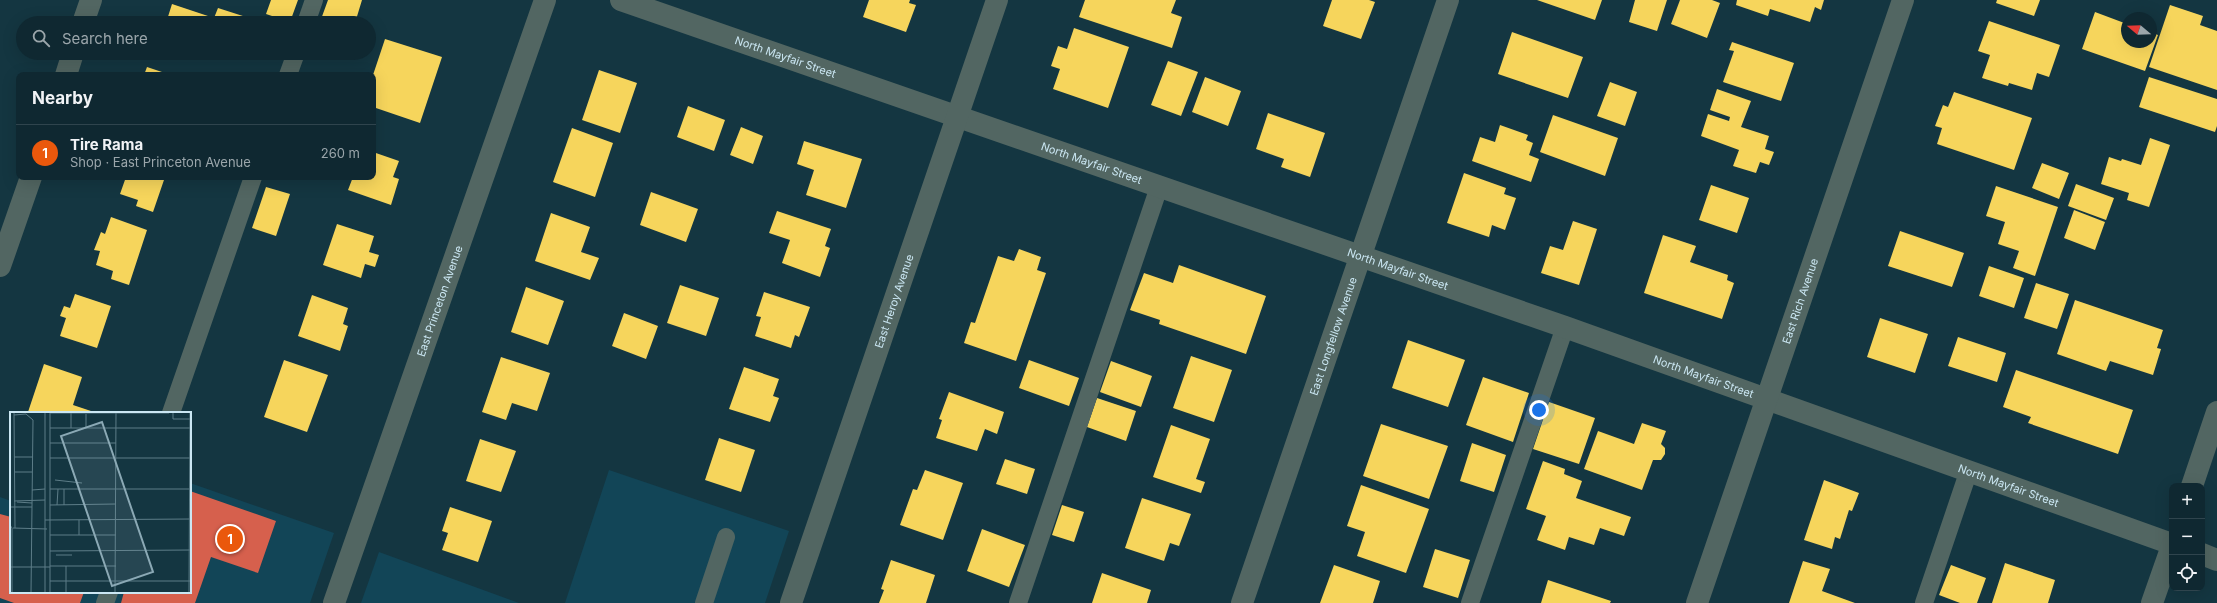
<!DOCTYPE html>
<html lang="en">
<head>
<meta charset="utf-8">
<style>
  body { margin:0; font-family:Inter,sans-serif; background:#1d343d; color:#f1f3f6 }
  .controls { position:absolute; right:12px; bottom:12px; display:grid; overflow:hidden; border-radius:8px; box-shadow:0 4px 16px #0002 }
  .controls button { width:36px; height:36px; display:grid; place-items:center; padding:0; border:0; border-bottom:1px solid #2f444d; background:#0f2831; color:#f1f3f6; font:20px sans-serif }
  .compass { position:absolute; left:2121px; top:12px; width:36px; height:36px; border-radius:50%; background:#0f2831; box-shadow:0 4px 16px #0002; rotate:289deg }
  .you { position:absolute; left:1539px; top:410px; width:14px; height:14px; margin:-10px; border:3px solid #fff; border-radius:50%; background:#1a73e8; box-shadow:0 0 0 6px #1a73e833 }
  .badge { display:grid; place-items:center; width:26px; height:26px; border-radius:50%; background:#ea580c; color:#fff; font-size:13px; font-weight:700 }
  .pin { position:absolute; translate:-50% -50%; border:2px solid #fff; box-shadow:0 1px 4px #0006 }
  .list { margin:0; padding:0; list-style:none }
  h2 { display:flex; justify-content:space-between; align-items:center; height:52px; margin:0; padding:0 16px; font-size:17px }
  h2 small { font-size:13px; font-weight:400; color:#9ba6ab }
  .list li { display:grid; grid-template-columns:26px 1fr auto; gap:12px; align-items:center; box-sizing:border-box; height:56px; padding:0 16px; border-top:1px solid #2f444d }
  .list b { display:block; font-size:15px; white-space:nowrap }
  .list p { margin:0; font-size:13px; white-space:nowrap; color:#9ba6ab }
  .list em { font-size:13px; font-style:normal; color:#9ba6ab }
  .icon { flex:none; width:22px; height:22px; fill:none; stroke:currentColor; stroke-width:2; stroke-linecap:round; stroke-linejoin:round }
  .map { position:relative; flex:none; width:2217px; height:603px; overflow:hidden }
  .search { position:absolute; background:#0f2831; box-shadow:0 4px 16px #0002; left:16px; top:16px; width:360px; height:44px; display:flex; align-items:center; gap:10px; box-sizing:border-box; padding:0 14px; border-radius:22px; color:#9ba6ab; font-size:15px }
  .panel { position:absolute; background:#0f2831; box-shadow:0 4px 16px #0002; left:16px; top:72px; width:360px; height:108px; border-radius:8px }
  .map>svg:first-child { display:block }
  .built { fill:#124557 }
  .homes { fill:#f6d55c }
  .shops { fill:#d6604d }
  .lines { fill:none; stroke-linecap:round; stroke-linejoin:round }
  .lane { stroke:#526662; stroke-width:18 }
  .street { stroke:#526662; stroke-width:22 }
  .labels { text-anchor:middle; dominant-baseline:central; stroke-width:4; stroke-linejoin:round; paint-order:stroke }
  .street-label { font-size:11px; fill:#cbe7f3; stroke:#0d242d }
  .inset-road { fill:none; stroke:#5d7d88; stroke-width:1 }
  .view { fill:#8ba9b5; fill-opacity:0.15; stroke:#8ba9b5; stroke-width:2 }
  .inset-edge { fill:none; stroke:#cbe7f3; stroke-width:2 }
</style>
</head>
<body>
<div class="map">
<svg width="2217" height="603" viewBox="0 0 2217 603">
  <rect width="100%" height="100%" fill="#143641"/>
  <path class="built" d="M609 470 789 531 765 603H565Z
    M190 483 334 533 310 603H0V497L11 501V592H190Z
    M379 552 519 603H361Z"/>
  <path class="homes" d="M271 0H298L290 22 266 14Z
    M328 0H362L355 23 320 22Z
    M869 0H910L909 3 916 5 906 32 863 17Z
    M1085 0H1176L1171 13 1182 17 1172 48 1079 17Z
    M1332 0H1369L1375 2 1361 39 1323 26Z
    M1537 0H1602L1595 20Z
    M1635 0H1667L1657 31 1629 22Z
    M1680 0H1712L1720 3 1707 38 1671 24Z
    M1737 0H1824L1821 10 1815 7 1810 22 1770 9 1768 16 1736 5Z
    M1997 0H2040L2034 16 1996 3Z
    M172 4 214 18 218 8 246 17 244 23H166Z
    M2170 5 2203 16 2200 25 2217 31V90L2149 67Z
    M2095 12 2127 24V42H2151V32L2158 35 2145 71 2082 49Z
    M249 17 268 23H247Z
    M1989 21 2060 45 2049 77 2037 73 2032 90 2009 83 2008 86 1982 78 1990 55 1978 51Z
    M1074 28 1129 47 1108 108 1053 89 1060 69 1051 66 1058 46 1067 49Z
    M1512 32 1583 57 1568 98 1498 74Z
    M385 39 442 57 420 123 373 107V75Z
    M1732 42 1794 63 1781 101 1723 82 1734 51 1729 50Z
    M177 53H200L198 60Z
    M250 53H271L269 59Z
    M1168 61 1198 72 1181 116 1151 105Z
    M147 67 171 75H144Z
    M599 70 637 83 620 133 582 120Z
    M1205 77 1241 91 1228 126 1192 112Z
    M2149 77 2217 99V126L2215 132 2139 107Z
    M1610 82 1637 92 1625 126 1597 116Z
    M1717 89 1751 101 1741 127 1769 136 1765 149 1774 152 1769 165 1760 162 1756 173 1733 166 1739 150 1701 136 1708 114 1729 121 1730 117 1710 110Z
    M1954 92 2032 118 2014 170 1937 144 1942 128 1935 126 1943 105 1948 107Z
    M688 106 725 120 714 151 677 137Z
    M1268 113 1325 133 1310 177 1281 167 1284 159 1256 149Z
    M1553 115 1618 138 1605 176 1540 152Z
    M1500 125 1528 135 1526 140 1533 143 1529 155 1539 159 1531 182 1472 161 1480 137 1495 142Z
    M741 127 763 136 753 164 730 155Z
    M572 128 613 143 595 197 553 182Z
    M2150 138 2170 145 2149 207 2127 200 2129 193 2101 184 2109 157 2121 161 2122 159 2141 165Z
    M804 141 862 159 846 208 806 195 814 170 797 164Z
    M373 152 399 161 393 177 399 179 391 205 348 190 353 177H373Z
    M2042 163 2069 173 2059 199 2032 188Z
    M1464 173 1506 188 1504 194 1516 198 1505 230 1492 225 1489 237 1447 223Z
    M126 177H165L153 212 136 206 138 200 120 194Z
    M2076 184 2114 198 2106 220 2068 206Z
    M1711 185 1749 198 1737 233 1699 220Z
    M1996 186 2058 207 2035 276 2013 268 2019 251 1998 244 2005 222 1986 216Z
    M266 187 290 194 276 236 252 228Z
    M651 192 698 209 686 242 640 225Z
    M2074 210 2105 222 2095 250 2064 238Z
    M777 211 831 229 825 246 830 248 820 277 782 263 790 240 769 233Z
    M551 213 590 227 581 252 599 258 590 280 535 261Z
    M111 217 147 230 129 285 111 279 113 271 96 265 100 251 94 250 101 232 105 234Z
    M1573 221 1597 229 1579 285 1541 273 1550 246 1563 250Z
    M337 224 374 236 369 252 379 255 375 267 365 264 361 278 323 265Z
    M1900 231 1964 253 1952 287 1888 266Z
    M1663 235 1696 246 1690 262 1728 275 1727 280 1734 283 1722 319 1644 293Z
    M1019 249 1041 257 1037 270 1046 273 1016 361 964 343 971 322 975 323 998 256 1014 261Z
    M1179 265 1266 296 1246 354 1159 324 1160 320 1130 310 1144 273 1173 283Z
    M1989 266 2024 278 2014 308 1979 296Z
    M2036 283 2069 294 2057 329 2024 318Z
    M680 285 719 298 706 336 667 323Z
    M526 287 564 301 548 345 511 332Z
    M764 292 810 307 799 337 795 335 791 348 755 336 761 317 756 316Z
    M75 294 111 306 97 348 60 336 66 318 60 316 64 306 70 308Z
    M312 295 348 308 343 324 348 326 340 351 298 336Z
    M2075 300 2163 330 2157 348 2161 349 2153 375 2110 361 2106 371 2057 354Z
    M624 313 658 326 646 359 612 346Z
    M1880 318 1928 334 1915 373 1867 357Z
    M1958 337 2006 353 1997 382 1948 366Z
    M1408 340 1465 360 1448 407 1392 388Z
    M1191 356 1232 370 1214 422 1173 408Z
    M501 357 550 373 537 411 512 403 506 420 482 412Z
    M284 360 328 375 307 432 264 417Z
    M1029 360 1079 378 1069 406 1019 388Z
    M1111 361 1152 376 1141 407 1100 392Z
    M44 364 82 377 73 405 91 411V413L28 412Z
    M744 367 779 379 773 396 779 398 770 422 729 409Z
    M2016 370 2133 410 2118 454 2028 423 2031 417 2003 407Z
    M1483 377 1529 393 1513 442 1466 425Z
    M949 392 1004 412 997 434 985 429 977 451 936 438 942 420 939 419Z
    M1097 398 1136 411 1126 441 1087 427Z
    M1549 402 1595 418 1579 464 1533 449Z
    M1642 423 1666 431 1661 444 1665 448V454L1661 460H1653L1642 490 1584 469 1598 431 1634 444Z
    M1381 424 1448 446 1429 499 1363 476Z
    M1171 425 1210 439 1196 479 1205 482 1201 493 1153 477Z
    M719 438 755 450 741 492 705 480Z
    M480 439 516 451 501 492 466 481Z
    M1472 443 1506 455 1494 492 1460 481Z
    M1005 459 1035 469 1027 494 996 484Z
    M1543 461 1565 469 1564 474 1582 481 1576 498 1631 517 1624 536 1600 528 1594 545 1569 537 1565 550 1537 540 1546 516 1526 509Z
    M925 470 963 483 943 540 900 525 913 489 917 490Z
    M1824 480 1859 493 1852 511 1849 510 1840 539 1835 537 1832 549 1804 540Z
    M1361 485 1429 509 1406 573 1357 556 1365 532 1347 526Z
    M1142 498 1191 514 1179 546 1170 543 1164 561 1125 548Z
    M1062 505 1084 512 1074 542 1052 535Z
    M450 507 492 521 478 562 442 550 448 533 442 531Z
    M982 529 1025 545 1009 587 967 571Z
    M1435 549 1470 560 1458 598 1423 587Z
    M891 560 935 575 926 603H879L884 590 881 589Z
    M1803 561 1830 569 1822 591 1855 603H1789Z
    M2005 563 2055 580 2048 603H1992Z
    M1334 565 1380 581 1373 603H1320Z
    M1951 565 1986 578 1977 603H1960L1939 595Z
    M1102 573 1151 590 1147 603H1092Z
    M1548 580 1611 601 1610 603H1541Z"/>
  <path class="shops" d="M190 491 276 521 258 573 211 557 195 603H121L124 592H190Z
    M0 514 11 517V592H84L80 603H14L0 598Z"/>
  <g class="lines">
    <path class="lane" d="M306 23 314 0
      M288 75 296 53
      M171 413 253 177
      M105 603 109 592
      M704 603 726 537
      M1018 603 1159 187
      M1470 603 1565 327
      M1924 603 1969 470"/>
    <g class="street">
      <path id="s1" d="M621 0 1565 327 2172 544"/>
      <path d="M83 23 91 0"/>
      <path d="M66 75 73 53"/>
      <path d="M0 266 31 177"/>
      <path d="M2192 486 2217 412"/>
      <path d="M2202 554 2217 560"/>
      <path id="s2" d="M334 603 545 0"/>
      <path id="s3" d="M791 603 997 0"/>
      <path id="s4" d="M1242 603 1448 0"/>
      <path id="s5" d="M1697 603 1903 0"/>
      <path d="M2152 603 2172 546"/>
    </g>
  </g>
  <g class="labels">
    <g class="street-label">
      <text stroke="none"><textPath href="#s1" startOffset="174">North Mayfair Street</textPath></text>
      <text stroke="none"><textPath href="#s1" startOffset="498">North Mayfair Street</textPath></text>
      <text stroke="none"><textPath href="#s1" startOffset="822">North Mayfair Street</textPath></text>
      <text stroke="none"><textPath href="#s2" startOffset="320">East Princeton Avenue</textPath></text>
      <text stroke="none"><textPath href="#s3" startOffset="319">East Heroy Avenue</textPath></text>
      <text stroke="none"><textPath href="#s5" startOffset="319">East Rich Avenue</textPath></text>
      <text stroke="none"><textPath href="#s4" startOffset="282">East Longfellow Avenue</textPath></text>
      <text stroke="none"><textPath href="#s1" startOffset="1146">North Mayfair Street</textPath></text>
      <text stroke="none"><textPath href="#s1" startOffset="1470">North Mayfair Street</textPath></text>
    </g>
  </g>
  <g transform="translate(10 412)">
    <rect width="181" height="181" fill="#143641"/>
    <path class="inset-road" d="M40 0V181M170 0H163V7H180M4 1 5 116M40 1H159M61 1V16M4 3 16 2 23 8 21 181M40 16H181M76 16V2M40 31H106M4 45H23M40 46H181M4 60H22M45 68 72 71M40 77H181M54 77V93M22 78 35 77M4 89 35 88M7 90 22 91M40 93 106 92M47 93 48 77M0 95H22M35 108 181 107M69 108V123M0 113 2 116V181M3 116 37 117M40 123H106M40 139 181 138M46 143H62M40 154H106M56 154V181M1 155H40M40 169H180M35 181V0M105 181 106 0M179 181 180 0"/>
    <path class="view" d="M92 10 143 160 102 174 51 24Z"/>
    <rect width="181" height="181" class="inset-edge"/>
  </g>
</svg>
<div class="controls">
<button>+</button>
<button>−</button>
<button><svg class="icon" aria-label="locate" viewBox="0 0 24 24"><circle cx="12" cy="12" r="6"/><path d="M12 2v4M12 18v4M2 12h4M18 12h4"/></svg></button>
</div>
<svg class="compass" viewBox="-18 -18 36 36"><path d="M0-13l5 13h-10z" fill="#e53935"/><path d="M0 13l5-13h-10z" fill="#9ba6ab"/></svg>
<div class="you"></div>
<div class="pin badge" style="left:230px;top:539px">1</div>
<div class="search"><svg class="icon" aria-label="search" viewBox="0 0 24 24"><circle cx="10" cy="10" r="6"/><path d="M15 15l6 6"/></svg>Search here</div>
<section class="panel">
<h2>Nearby<small></small></h2>
<ul class="list">
<li><span class="badge">1</span><div><b>Tire Rama</b><p>Shop · East Princeton Avenue</p></div><em>260 m</em></li>
</ul>
</section>
</div>
</body>
</html>
